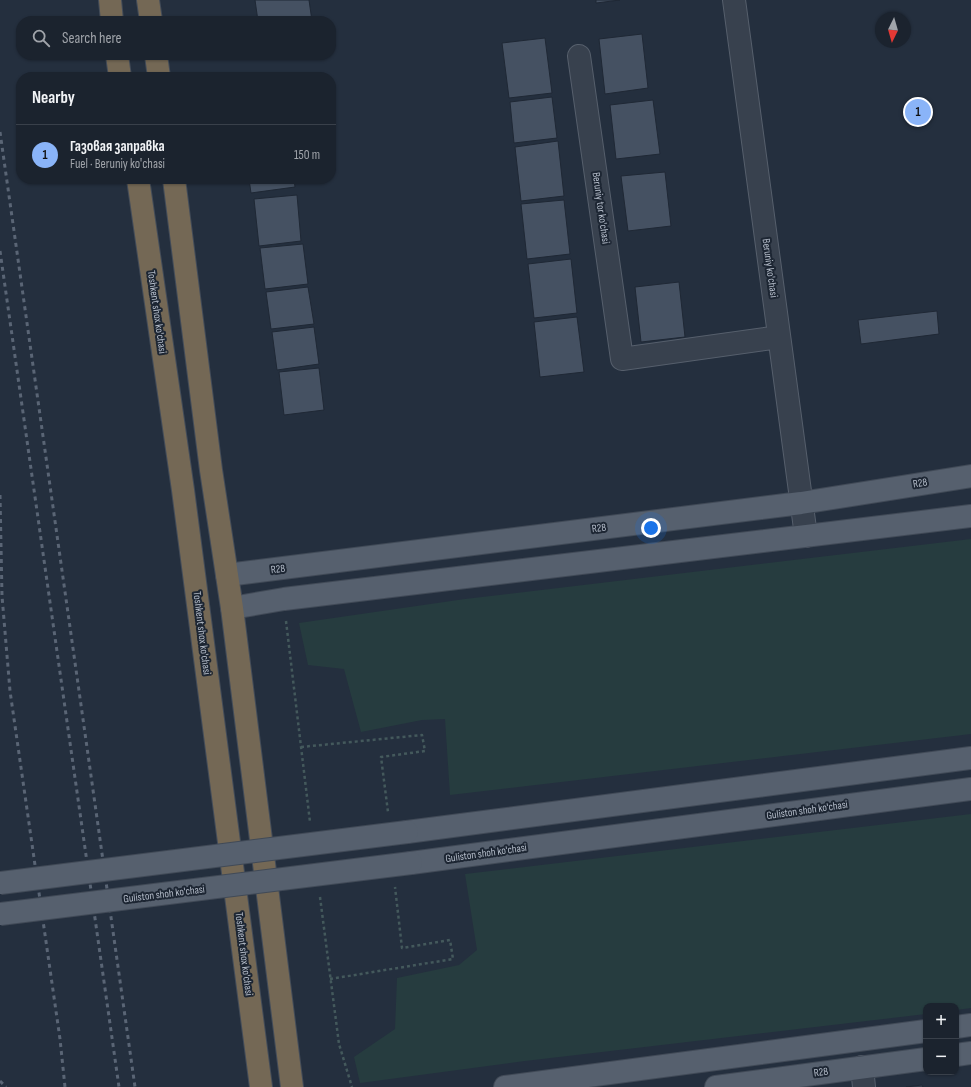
<!DOCTYPE html>
<html lang="en">
<head>
<meta charset="utf-8">
<style>
  body { margin:0; font-family:"Sofia Sans Condensed",sans-serif; background:#282f3a; color:#f1f3f6 }
  .controls { position:absolute; right:12px; bottom:12px; display:grid; overflow:hidden; border-radius:8px; box-shadow:0 1px 3px #0004 }
  .controls button { width:36px; height:36px; display:grid; place-items:center; padding:0; border:0; border-bottom:1px solid #39404a; background:#1b232e; color:#f1f3f6; font:20px sans-serif }
  .compass { position:absolute; left:875px; top:12px; width:36px; height:36px; border-radius:50%; background:#1b232e; box-shadow:0 1px 3px #0004; rotate:185deg }
  .you { position:absolute; left:651px; top:528px; width:14px; height:14px; margin:-10px; border:3px solid #fff; border-radius:50%; background:#1a73e8; box-shadow:0 0 0 6px #1a73e833 }
  .badge { display:grid; place-items:center; width:26px; height:26px; border-radius:50%; background:#8ab4f8; color:#111; font-size:13px; font-weight:700 }
  .pin { position:absolute; translate:-50% -50%; border:2px solid #fff; box-shadow:0 1px 4px #0006 }
  .list { margin:0; padding:0; list-style:none }
  h2 { display:flex; justify-content:space-between; align-items:center; height:52px; margin:0; padding:0 16px; font-size:17px }
  h2 small { font-size:13px; font-weight:400; color:#a0a4aa }
  .list li { display:grid; grid-template-columns:26px 1fr auto; gap:12px; align-items:center; box-sizing:border-box; height:60px; padding:0 16px; border-top:1px solid #39404a }
  .list b { display:block; font-size:15px; white-space:nowrap }
  .list p { margin:0; font-size:13px; white-space:nowrap; color:#a0a4aa }
  .list em { font-size:13px; font-style:normal; color:#a0a4aa }
  .icon { flex:none; width:22px; height:22px; fill:none; stroke:currentColor; stroke-width:2; stroke-linecap:round; stroke-linejoin:round }
  .map { position:relative; flex:none; width:971px; height:1087px; overflow:hidden }
  .search { position:absolute; background:#1b232e; box-shadow:0 1px 3px #0004; left:16px; top:16px; width:320px; height:44px; display:flex; align-items:center; gap:10px; box-sizing:border-box; padding:0 14px; border-radius:16px; color:#a0a4aa; font-size:15px }
  .panel { position:absolute; background:#1b232e; box-shadow:0 1px 3px #0004; left:16px; top:72px; width:320px; height:112px; border-radius:16px }
  .map>svg:first-child { display:block }
  .green { fill:#263c3f }
  .building { fill:#455162; stroke:#1f2835 }
  .lines { fill:none; stroke-linecap:round; stroke-linejoin:round }
  .minor-casing { stroke:#565f6c; stroke-width:24 }
  .major-casing { stroke:#414a57; stroke-width:24 }
  .highway-casing { stroke:#434c59; stroke-width:24 }
  .path { stroke:#44595c; stroke-width:2.5; stroke-dasharray:3 3; stroke-linecap:butt }
  .minor { stroke:#38414e; stroke-width:22 }
  .major { stroke:#56606e; stroke-width:22 }
  .highway { stroke:#746855; stroke-width:22 }
  .rail { stroke:#5a6575; stroke-width:3; stroke-dasharray:4 4; stroke-linecap:butt }
  .major-bridge-casing { stroke:#414a57; stroke-width:24; stroke-linecap:butt }
  .major-bridge { stroke:#56606e; stroke-width:22 }
  .labels { text-anchor:middle; dominant-baseline:central; stroke-width:4; stroke-linejoin:round; paint-order:stroke }
  .street-label { font-size:11px; fill:#b4bcc9; stroke:#1d2633 }
</style>
</head>
<body>
<div class="map">
<svg width="971" height="1087" viewBox="0 0 971 1087">
  <rect width="100%" height="100%" fill="#242f3e"/>
  <path class="green" d="M971 539V734L450 795 445 719 422 720 361 732 344 669 308 665 299 623 465 599Z
    M971 814V1008L956 1010V1006H926V1014L525 1061 360 1083 354 1057 395 1029 397 978 459 965 477 950 465 874Z"/>
  <path class="building" d="M255 0H309L312 21H258Z
    M596 0H620L596 3Z
    M642 34 648 88 605 94 599 39Z
    M545 38 552 93 509 98 502 43Z
    M552 97 557 138 514 143 510 102Z
    M653 100 660 154 616 159 610 105Z
    M558 141 564 196 521 201 515 147Z
    M665 172 671 226 628 231 621 176Z
    M249 179H294L295 187 251 193Z
    M297 195 301 241 259 246 254 199Z
    M564 200 570 254 527 259 521 204Z
    M303 244 308 284 265 289 260 248Z
    M571 259 577 313 534 318 528 264Z
    M679 282 685 337 641 342 635 287Z
    M308 287 314 324 271 329 266 292Z
    M937 311 939 334 861 344 858 320Z
    M577 317 584 372 540 377 534 322Z
    M314 327 319 364 277 370 272 332Z
    M319 368 324 410 284 415 279 372Z
    M922 1085 923 1087H906Z"/>
  <g class="lines">
    <defs>
      <path id="minor" d="M734 0 806 536
        M579 56 622 359 779 337
        M862 1067 864 1087"/>
      <path id="major" d="M227 575 801 503 971 476
        M232 608 284 599 971 516
        M407 832 971 758
        M411 863 971 789
        M956 1027 971 1025
        M956 1055 971 1053
        M505 1087 926 1031
        M716 1087 926 1059"/>
      <path id="highway" d="M110 0 112 21
        M148 0 151 21
        M117 55 120 77
        M156 55 159 77
        M138 179 183 490 261 1087
        M174 179 211 470 232 608 292 1087"/>
    </defs>
    <use href="#minor" class="minor-casing"/>
    <use href="#major" class="major-casing"/>
    <use href="#highway" class="highway-casing"/>
    <path class="path" d="M286 621 310 822
      M301 747 422 735 425 751 381 757 388 812
      M320 897 339 1044 352 1087
      M330 979 453 959 450 940 402 948 395 887"/>
    <use href="#minor" class="minor"/>
    <use href="#major" class="major"/>
    <use href="#highway" class="highway"/>
    <path class="rail" d="M0 132 135 1087
      M0 251 119 1087
      M0 495 2 596 10 691 60 1039 65 1087
      M0 1081 6 1087"/>
    <defs>
      <path id="major-bridge" d="M0 883 407 832
        M0 914 411 863"/>
    </defs>
    <use href="#major-bridge" class="major-bridge-casing"/>
    <use href="#major-bridge" class="major-bridge"/>
  </g>
  <g class="labels">
    <g class="street-label">
      <text transform="translate(601 208) rotate(82)">Beruniy tor ko'chasi</text>
      <text transform="translate(770 268) rotate(82)">Beruniy ko'chasi</text>
      <text transform="translate(157 312) rotate(82)">Toshkent shox ko'chasi</text>
      <text transform="translate(920 483) rotate(-9)">R28</text>
      <text transform="translate(599 528) rotate(-7)">R28</text>
      <text transform="translate(278 569) rotate(-7)">R28</text>
      <text transform="translate(202 633) rotate(83)">Toshkent shox ko'chasi</text>
      <text transform="translate(807 810) rotate(-8)">Guliston shoh ko'chasi</text>
      <text transform="translate(486 853) rotate(-8)">Guliston shoh ko'chasi</text>
      <text transform="translate(164 894) rotate(-7)">Guliston shoh ko'chasi</text>
      <text transform="translate(244 954) rotate(83)">Toshkent shox ko'chasi</text>
      <text transform="translate(821 1072) rotate(-8)">R28</text>
    </g>
  </g>
</svg>
<div class="controls">
<button>+</button>
<button>−</button>
</div>
<svg class="compass" viewBox="-18 -18 36 36"><path d="M0-13l5 13h-10z" fill="#e53935"/><path d="M0 13l5-13h-10z" fill="#a0a4aa"/></svg>
<div class="you"></div>
<div class="pin badge" style="left:918px;top:112px">1</div>
<div class="search"><svg class="icon" aria-label="search" viewBox="0 0 24 24"><circle cx="10" cy="10" r="6"/><path d="M15 15l6 6"/></svg>Search here</div>
<section class="panel">
<h2>Nearby<small></small></h2>
<ul class="list">
<li><span class="badge">1</span><div><b>Газовая заправка</b><p>Fuel · Beruniy ko'chasi</p></div><em>150 m</em></li>
</ul>
</section>
</div>
</body>
</html>
